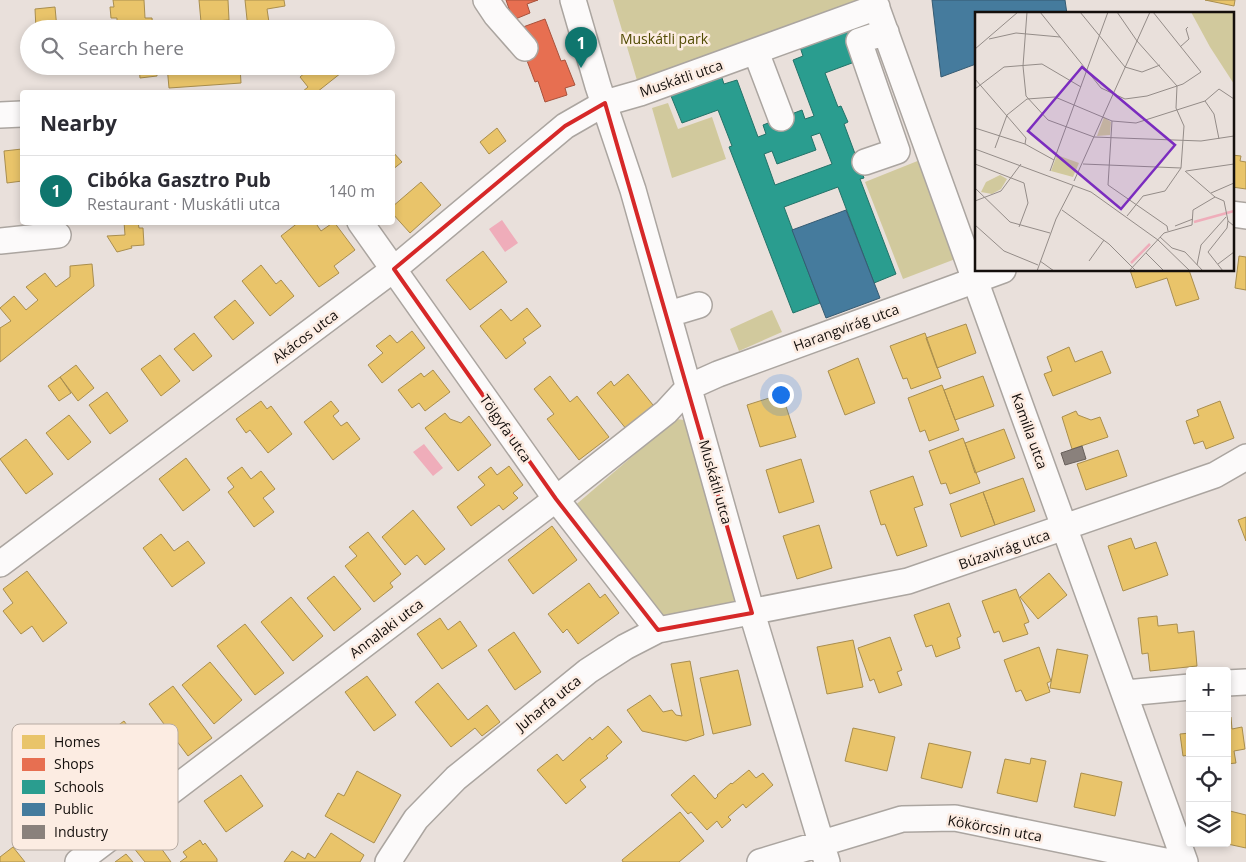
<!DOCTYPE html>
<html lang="en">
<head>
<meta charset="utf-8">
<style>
  body { margin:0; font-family:"Open Sans",sans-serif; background:#f7f7f7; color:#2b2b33 }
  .controls { position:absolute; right:15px; bottom:15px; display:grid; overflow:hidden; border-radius:5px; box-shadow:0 2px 8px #0003 }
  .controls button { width:45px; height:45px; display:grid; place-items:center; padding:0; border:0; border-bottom:1px solid #e1e1e2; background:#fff; color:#2b2b33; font:25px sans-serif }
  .you { position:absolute; left:780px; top:394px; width:18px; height:18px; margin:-12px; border:4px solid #fff; border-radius:50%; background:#1a73e8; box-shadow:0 0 0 8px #1a73e833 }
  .badge { display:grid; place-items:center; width:32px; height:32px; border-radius:50%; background:#0f766e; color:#fff; font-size:16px; font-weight:700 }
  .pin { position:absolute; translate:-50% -41px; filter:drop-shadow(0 1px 2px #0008) }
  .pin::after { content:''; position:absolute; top:26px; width:18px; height:15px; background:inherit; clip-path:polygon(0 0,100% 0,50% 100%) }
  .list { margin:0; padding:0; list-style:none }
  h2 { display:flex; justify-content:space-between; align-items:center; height:65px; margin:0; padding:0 20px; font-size:21px }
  h2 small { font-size:16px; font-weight:400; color:#7c7c81 }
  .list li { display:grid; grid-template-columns:32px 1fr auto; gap:15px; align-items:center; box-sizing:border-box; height:70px; padding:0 20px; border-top:1px solid #e1e1e2 }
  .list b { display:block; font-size:19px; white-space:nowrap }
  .list p { margin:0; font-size:16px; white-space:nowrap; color:#7c7c81 }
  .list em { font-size:16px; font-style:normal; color:#7c7c81 }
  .icon { flex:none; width:28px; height:28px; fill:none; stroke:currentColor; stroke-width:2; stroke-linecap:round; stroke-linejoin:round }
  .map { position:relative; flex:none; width:1246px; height:862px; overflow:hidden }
  .search { position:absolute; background:#fff; box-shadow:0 2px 8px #0003; left:20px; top:20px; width:375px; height:55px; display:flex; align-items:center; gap:12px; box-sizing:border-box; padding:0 18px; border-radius:28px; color:#7c7c81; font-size:19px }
  .panel { position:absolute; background:#fff; box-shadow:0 2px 8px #0003; left:20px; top:90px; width:375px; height:135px; border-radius:5px }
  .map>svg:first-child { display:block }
  .green { fill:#d1c99d }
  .water { fill:#efadba }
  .homes { fill:#e9c46a; stroke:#a98e4e }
  .shops { fill:#e76f51; stroke:#a8523c }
  .schools { fill:#2a9d8f; stroke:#237268; fill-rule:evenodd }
  .public { fill:#457b9d; stroke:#365b72 }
  .industry { fill:#8a817c; stroke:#675f5a }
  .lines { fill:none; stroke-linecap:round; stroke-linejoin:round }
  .minor-casing { stroke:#aba5a0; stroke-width:28 }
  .minor { stroke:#fcfafa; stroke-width:25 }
  .marked { fill:none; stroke:#d62828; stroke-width:4; stroke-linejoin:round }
  .labels { text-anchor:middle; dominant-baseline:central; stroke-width:5; stroke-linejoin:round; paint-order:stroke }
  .park-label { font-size:14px; fill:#504a02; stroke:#fcece2 }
  .street-label { font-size:14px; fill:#140f0c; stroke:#fcece2 }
  .inset-river { fill:none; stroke:#efadba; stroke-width:2.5 }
  .inset-road { fill:none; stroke:#948c88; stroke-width:1 }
  .view { fill:#7b2cbf; fill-opacity:0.15; stroke:#7b2cbf; stroke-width:2.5 }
  .inset-edge { fill:none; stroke:#140f0c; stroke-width:2.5 }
  .key { fill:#fcece2; stroke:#b6aaa2; stroke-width:1 }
  .key-label { font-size:14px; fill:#140f0c }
</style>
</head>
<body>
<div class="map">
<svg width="1246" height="862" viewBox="0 0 1246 862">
  <rect width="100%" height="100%" fill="#e9e0db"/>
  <path class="green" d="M613 0H865L639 87Z
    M668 103 678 129 712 117 726 159 672 178 652 108Z
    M920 160 958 258 903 279 865 182Z
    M772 310 782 332 739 351 730 329Z
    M676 419 693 421 743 605 661 620 572 508Z"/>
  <path class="water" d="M502 220 518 243 505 252 489 229Z
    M424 444 443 468 433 476 413 452Z"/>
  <path class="homes" d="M113 0H144L145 18H152L153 29H135V22L117 23V18H111L110 7H114Z
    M199 0H228L229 20 201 22Z
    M245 0H284L285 6 267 9 270 29H248Z
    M1205 0H1235L1234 6Z
    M55 7 57 29H36L35 9Z
    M139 66H157V76L140 78Z
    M167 66H240L241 83 169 88Z
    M313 66H335L341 73 317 92H302L308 87 300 77Z
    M497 128 506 141 489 154 480 142Z
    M22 149V181L7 183 4 151Z
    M392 151 402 162 392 170Z
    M1232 155 1241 156 1240 161 1246 162V189L1232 187Z
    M421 182 441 205 410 233 392 213V207Z
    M124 222H138L139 228H143L144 245 131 246 132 248 117 252 107 236 125 235Z
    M299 222H315L321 231 334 222 355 250 334 266 339 273 319 287 281 236Z
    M483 251 507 282 470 310 446 280Z
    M1239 256 1246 257V290L1235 288Z
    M92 264 94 286 0 362V328L11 321 0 308 14 296 26 310 38 300 26 287 45 273 56 287 70 277V266Z
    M261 265 276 284 281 280 294 296 270 316 242 281Z
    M1130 270H1189L1199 299 1176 306 1167 278 1136 288Z
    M235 300 254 323 233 340 214 317Z
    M527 308 541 326 523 339 526 343 506 359 480 326 501 309 511 321Z
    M966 324 976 353 937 368 926 338Z
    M412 331 425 348 382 383 368 365 383 353 376 346 390 335 397 343Z
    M194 333 212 356 193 371 174 349Z
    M925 333 941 378 911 389 907 378 903 379 890 346Z
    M1069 347 1075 362 1102 351 1111 373 1053 396 1044 374 1052 371 1047 357Z
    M160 355 180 381 161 396 141 369Z
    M858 358 875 403 845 415 828 371Z
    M76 365 94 388 78 401 60 377Z
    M433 370 450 392 425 411 419 403 412 408 398 390 421 373 424 377Z
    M628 374 653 405 627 430 597 393 611 381 614 386Z
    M550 376 570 402 577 396 609 437 579 460 547 419 554 414 534 389Z
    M983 376 994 406 955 420 944 390Z
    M60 377 71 393 59 401 48 386Z
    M942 385 959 430 929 441 925 430 920 432 908 398Z
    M107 392 128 421 110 434 89 405Z
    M782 394 796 437 760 447 747 405Z
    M261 401 267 409 271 406 292 434 268 453 250 430 246 433 236 419Z
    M331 401 339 411 333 416 341 426 347 422 360 439 333 460 304 422Z
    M1220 401 1234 438 1206 449 1203 441 1194 444 1186 421 1199 416 1197 410Z
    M1076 411 1078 415 1091 420 1100 417 1108 437 1072 449 1062 417Z
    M445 413 450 419 461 423 469 416 491 445 458 471 425 428Z
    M69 415 91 442 68 460 46 433Z
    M1004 429 1015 458 975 473 965 443Z
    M963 438 980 483 950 494 946 483 941 484 929 451Z
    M26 439 53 474 26 494 0 459Z
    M1118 450 1127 476 1086 490 1077 464Z
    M186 458 210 490 183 511 159 479Z
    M801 459 814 502 779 513 766 470Z
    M509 466 523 485 513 493 518 498 503 510 499 505 471 526 457 507 485 485 478 477 491 467 497 475Z
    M242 467 251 479 261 471 275 489 263 498 274 512 254 527 228 492 234 487 227 478Z
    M913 476 923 505 914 508 927 546 897 556 885 524 881 525 870 491Z
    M1023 478 1035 511 995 525 983 492Z
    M983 492 995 525 961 537 950 504Z
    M413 510 445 549 425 565 417 555 405 565 382 537Z
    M1246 517V541L1238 520Z
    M819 525 832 568 797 579 783 536Z
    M552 526 577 560 533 594 508 560Z
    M368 532 401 574 390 583 393 587 374 602 345 566 357 556 349 547Z
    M161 534 174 551 188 541 205 563 172 587 143 548Z
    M1131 538 1135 549 1156 542 1168 575 1123 591 1108 546Z
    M27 571 67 623 43 642 32 626 21 634 3 611 13 603 3 589Z
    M1049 573 1067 595 1038 619 1020 597Z
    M334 576 361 609 334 631 307 598Z
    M589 583 600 598 605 594 619 613 578 644 567 629 563 633 548 614Z
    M1016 589 1029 622 1024 624 1028 634 1003 642 999 631 994 633 982 601Z
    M291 597 323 636 293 661 261 622Z
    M949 603 961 636 957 638 960 648 936 657 932 645 926 647 914 615Z
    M1157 616 1158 626 1177 624 1178 633 1194 631 1197 666 1150 671 1148 653 1142 654 1138 618Z
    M440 618 448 630 460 621 477 646 442 669 417 634Z
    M245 624 284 673 255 695 217 646Z
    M514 632 541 672 515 690 488 650Z
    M890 637 902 670 897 672 902 685 879 693 874 679 870 681 858 648Z
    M853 640 863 687 827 694 817 647Z
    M1039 647 1051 681 1047 683 1050 692 1026 701 1021 690 1016 692 1004 660Z
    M1057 649 1088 655 1080 693 1050 688Z
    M690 661 704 735 686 741 642 731 627 710 650 695 663 712 672 710 676 715 682 716 671 664Z
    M210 662 242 700 214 724 182 685Z
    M738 670 751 725 713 734 700 678Z
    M367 676 396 715 374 731 345 692Z
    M438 683 468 720 487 705 500 722 482 736 475 728 451 747 415 702Z
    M173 686 212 738 188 756 149 704Z
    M1227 717H1231L1232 729 1242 727 1245 749 1234 751 1236 763 1227 764Z
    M124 721 134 735 146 726 171 761 158 770 161 774 139 790 101 738Z
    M608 726 622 742 606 756 608 758 580 780 586 787 566 804 537 770 557 754 563 761 590 737 592 740Z
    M853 728 895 737 887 771 845 761Z
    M1190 733V755L1183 756 1180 734Z
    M929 743 971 752 962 788 921 778Z
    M1031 758 1046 761 1037 802 997 793 1005 759 1030 764Z
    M749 770 756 778 763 773 773 785 746 808 743 804 728 817 731 820 722 828 717 821 707 830 691 812 688 814 671 795 694 775 715 799 718 796 717 795 731 783 732 784Z
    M357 771 401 795 374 843 325 816 338 793 344 796Z
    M1081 773 1122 782 1115 816 1074 807Z
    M241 775 263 806 226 832 204 801Z
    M1230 811 1246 815V848L1223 843H1227V820Z
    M680 812 704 841 679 862H623L622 860Z
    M331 833 364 855 360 862H284L292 851 305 859 308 853 315 858Z
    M151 834 171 862H145L133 847Z
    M200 840 203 845 205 843 217 859V862H180L187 857 183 852Z
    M13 847 25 862H0V857Z
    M126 854 133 862H115Z"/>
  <path class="shops" d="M506 0H538L527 4 530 13 513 20Z
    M545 19 561 61 565 60 575 85 565 88 567 95 545 102 538 81 535 82 526 58 534 55 523 27Z"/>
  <path class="schools" d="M847 26 860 60 825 73 838 107 841 106 848 122 844 124 864 178 860 179 896 274 874 283 838 187 784 207 820 303 793 313 729 147 732 146 718 110 682 123 669 91 720 72 724 84 737 80 758 137 766 134 763 125 781 118 802 110 805 119 814 116 793 60 803 56 799 44ZM820 133 832 164 775 185 764 154 772 151 777 164 816 150 811 136Z"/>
  <path class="public" d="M932 0H1065L1067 14H976V64L941 77Z
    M846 210 880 298 826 318 792 230Z"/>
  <path class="industry" d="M1082 446 1086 459 1065 465 1061 453Z"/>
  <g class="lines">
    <defs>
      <path id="minor" d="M486 0 496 15 525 48
        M573 0 598 86 633 190 752 613 827 862
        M874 0 1185 862
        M756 52 781 118
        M0 115 22 114
        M865 162 897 151 859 41 886 32
        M1232 214 1246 216
        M360 222 556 499 658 630
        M0 241 58 235
        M669 314 699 305
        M0 564 394 269 565 126 605 103 640 93 877 7
        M1227 683 1246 682
        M1126 693 1190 687
        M78 862 556 499 666 412 689 387 718 374 1003 270
        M388 862 416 819 456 778 588 671 625 647 658 630 908 581 1215 475 1246 457
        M760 862 902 819 955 818 1170 862"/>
    </defs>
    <use href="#minor" class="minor-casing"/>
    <use href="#minor" class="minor"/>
  </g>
  <path class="marked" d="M605 103 752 613 658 630 556 499 394 269 565 126Z"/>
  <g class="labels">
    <g class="park-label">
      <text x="664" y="38">Muskátli park</text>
    </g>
    <g class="street-label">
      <text transform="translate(681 78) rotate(-19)">Muskátli utca</text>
      <text transform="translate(846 327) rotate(-20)">Harangvirág utca</text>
      <text transform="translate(305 336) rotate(-37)">Akácos utca</text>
      <text transform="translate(506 428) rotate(55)">Tölgyfa utca</text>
      <text transform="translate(1030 431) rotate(70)">Kamilla utca</text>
      <text transform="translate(716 482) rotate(74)">Muskátli utca</text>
      <text transform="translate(1004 549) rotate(-19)">Búzavirág utca</text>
      <text transform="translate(386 628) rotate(-37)">Annalaki utca</text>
      <text transform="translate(548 703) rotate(-39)">Juharfa utca</text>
      <text transform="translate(995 828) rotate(10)">Kökörcsin utca</text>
    </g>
  </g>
  <g transform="translate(975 12)">
    <rect width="259" height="259" fill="#e9e0db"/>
    <path d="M216 0H259V72L235 35ZM129 105 136 110 135 123 122 124ZM82 143 104 151 98 165 76 159ZM25 163 32 167 26 177 17 182 6 180 11 170Z" fill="#d1c99d"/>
    <path class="inset-river" d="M219 210 259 199M156 251 175 232"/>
    <path class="inset-road" d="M52 0 48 54 51 84 73 108 119 125 226 129 259 124M65 0 126 76 150 87 172 84 208 72 226 60 178 0M105 0 150 55 167 60 185 53M142 0 162 29 202 74 201 96 209 114 206 156 190 179 168 184 152 204M14 27 41 21 85 25M205 35 214 27 211 17 213 15M0 37 43 0M0 67 51 126 50 132M0 77 29 55 67 52 106 75M230 89 239 102 244 127M32 103 52 87 80 85 137 109 161 111 230 89 244 77 259 87M137 109 133 173 192 214 193 219M0 116 50 132 79 148M20 136 32 103M0 137 116 180 183 228 215 259M0 152 49 171 53 191 44 215M108 152 206 156M75 159 133 0M210 159 240 185M211 159 259 152M99 169 175 0M0 176 35 210 75 221M236 181 259 171M0 189 26 179 46 152M87 198 134 232 161 259M0 213 29 239 63 253M200 214 218 207M185 225 197 236 210 240 228 259M171 241 189 259M65 249 79 259M114 249 129 228M243 252 259 240M222 253 226 233 251 205M62 259 81 207 98 174M154 259 189 221 217 213 218 198 240 185 249 189 253 209 259 214M248 259 233 240 252 216 253 209"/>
    <path class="view" d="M107 55 200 133 146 197 53 119Z"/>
    <rect width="259" height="259" class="inset-edge"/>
  </g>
  <rect x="12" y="724" width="166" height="126" rx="8" class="key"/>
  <rect x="22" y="735" width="23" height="14" fill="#e9c46a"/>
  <rect x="22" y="758" width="23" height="13" fill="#e76f51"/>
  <rect x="22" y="780" width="23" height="14" fill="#2a9d8f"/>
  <rect x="22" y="803" width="23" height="13" fill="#457b9d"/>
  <rect x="22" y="825" width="23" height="14" fill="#8a817c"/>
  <g class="key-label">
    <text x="54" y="747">Homes</text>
    <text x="54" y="769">Shops</text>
    <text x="54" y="792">Schools</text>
    <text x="54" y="814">Public</text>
    <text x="54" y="837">Industry</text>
  </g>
</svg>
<div class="controls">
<button>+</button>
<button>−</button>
<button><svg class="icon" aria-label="locate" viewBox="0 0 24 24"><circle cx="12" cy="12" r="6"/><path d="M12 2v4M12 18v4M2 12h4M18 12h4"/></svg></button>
<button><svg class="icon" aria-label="layers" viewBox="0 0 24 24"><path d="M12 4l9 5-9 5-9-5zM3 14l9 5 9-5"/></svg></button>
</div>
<div class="you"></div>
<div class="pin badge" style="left:581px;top:68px">1</div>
<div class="search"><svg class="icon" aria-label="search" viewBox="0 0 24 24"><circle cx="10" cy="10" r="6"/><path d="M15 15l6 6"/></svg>Search here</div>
<section class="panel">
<h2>Nearby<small></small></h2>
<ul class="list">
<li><span class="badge">1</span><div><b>Cibóka Gasztro Pub</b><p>Restaurant · Muskátli utca</p></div><em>140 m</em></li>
</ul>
</section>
</div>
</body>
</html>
